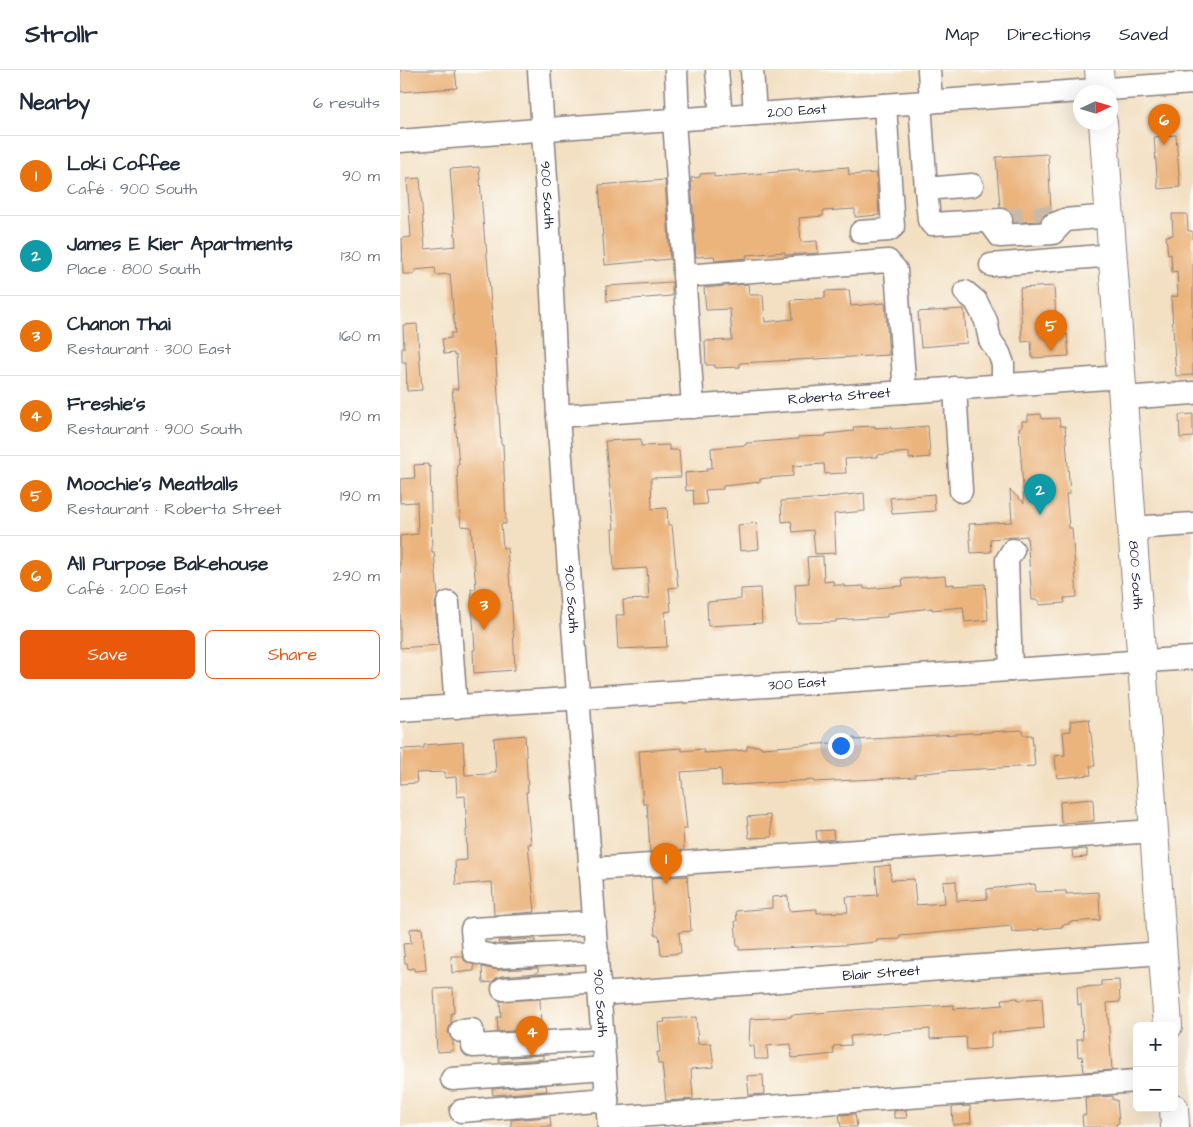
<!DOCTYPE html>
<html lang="en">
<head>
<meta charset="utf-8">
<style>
  body { margin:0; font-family:"Architects Daughter",sans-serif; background:#f2f2f3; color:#1f2937 }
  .controls { position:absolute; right:15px; bottom:15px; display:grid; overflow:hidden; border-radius:8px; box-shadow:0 5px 20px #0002 }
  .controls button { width:45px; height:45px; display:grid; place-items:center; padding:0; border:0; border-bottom:1px solid #e0e1e3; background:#fff; color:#1f2937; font:25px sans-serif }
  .compass { position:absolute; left:673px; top:15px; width:45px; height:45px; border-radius:50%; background:#fff; box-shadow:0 5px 20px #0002; rotate:86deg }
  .you { position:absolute; left:440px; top:675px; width:18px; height:18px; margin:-12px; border:4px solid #fff; border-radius:50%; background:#1a73e8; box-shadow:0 0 0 8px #1a73e833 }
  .badge { display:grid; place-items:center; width:32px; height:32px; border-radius:50%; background:#ea580c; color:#fff; font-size:16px; font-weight:700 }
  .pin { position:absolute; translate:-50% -41px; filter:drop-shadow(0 1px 2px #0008) }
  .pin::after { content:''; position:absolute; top:26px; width:18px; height:15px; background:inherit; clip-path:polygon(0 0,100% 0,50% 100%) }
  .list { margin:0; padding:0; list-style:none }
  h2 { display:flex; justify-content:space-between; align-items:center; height:65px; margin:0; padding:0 20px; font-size:21px }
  h2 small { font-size:16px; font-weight:400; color:#747a83 }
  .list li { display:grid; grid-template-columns:32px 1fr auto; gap:15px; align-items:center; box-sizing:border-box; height:80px; padding:0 20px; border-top:1px solid #e0e1e3 }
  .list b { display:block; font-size:19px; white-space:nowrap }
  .list p { margin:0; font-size:16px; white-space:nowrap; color:#747a83 }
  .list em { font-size:16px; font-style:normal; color:#747a83 }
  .actions { display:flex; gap:10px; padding:15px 20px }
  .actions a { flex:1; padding:11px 0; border:1px solid #ea580c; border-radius:8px; text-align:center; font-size:18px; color:#ea580c }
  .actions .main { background:#ea580c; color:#fff }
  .map { position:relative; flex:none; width:793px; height:1057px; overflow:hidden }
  header { display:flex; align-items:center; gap:30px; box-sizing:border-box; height:70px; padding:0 25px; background:#fff; border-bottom:1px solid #e0e1e3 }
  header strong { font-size:24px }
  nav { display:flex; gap:28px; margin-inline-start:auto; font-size:18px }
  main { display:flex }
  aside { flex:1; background:#fff }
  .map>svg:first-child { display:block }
  .building { fill:#ebb47d }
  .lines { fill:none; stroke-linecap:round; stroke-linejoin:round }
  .minor-tunnel { stroke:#c9baa8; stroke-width:22; stroke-dasharray:22 11; stroke-linecap:butt }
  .minor-casing { stroke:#8a817f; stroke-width:25 }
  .major-casing { stroke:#8a817f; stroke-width:30 }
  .minor { stroke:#fff; stroke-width:22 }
  .major { stroke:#fff; stroke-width:28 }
  .labels { text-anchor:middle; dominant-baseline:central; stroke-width:4.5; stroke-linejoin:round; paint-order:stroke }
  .street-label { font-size:14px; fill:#22223b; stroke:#fdfcf7 }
</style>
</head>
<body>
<header>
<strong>Strollr</strong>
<nav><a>Map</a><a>Directions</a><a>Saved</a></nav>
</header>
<main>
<aside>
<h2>Nearby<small>6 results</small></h2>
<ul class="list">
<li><span class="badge" style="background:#e8710a">1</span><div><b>Loki Coffee</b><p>Café · 900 South</p></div><em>90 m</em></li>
<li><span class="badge" style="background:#0f9aa8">2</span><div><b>James E Kier Apartments</b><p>Place · 800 South</p></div><em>130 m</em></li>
<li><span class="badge" style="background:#e8710a">3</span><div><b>Chanon Thai</b><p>Restaurant · 300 East</p></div><em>160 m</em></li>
<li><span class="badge" style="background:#e8710a">4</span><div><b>Freshie's</b><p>Restaurant · 900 South</p></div><em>190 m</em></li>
<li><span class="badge" style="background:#e8710a">5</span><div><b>Moochie's Meatballs</b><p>Restaurant · Roberta Street</p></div><em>190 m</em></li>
<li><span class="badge" style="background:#e8710a">6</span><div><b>All Purpose Bakehouse</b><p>Café · 200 East</p></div><em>290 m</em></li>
</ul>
<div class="actions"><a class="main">Save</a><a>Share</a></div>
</aside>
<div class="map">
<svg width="793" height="1057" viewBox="0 0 793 1057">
  <rect width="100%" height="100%" fill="#fdfcf7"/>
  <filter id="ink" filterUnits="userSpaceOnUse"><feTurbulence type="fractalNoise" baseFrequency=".02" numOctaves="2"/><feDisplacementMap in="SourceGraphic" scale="10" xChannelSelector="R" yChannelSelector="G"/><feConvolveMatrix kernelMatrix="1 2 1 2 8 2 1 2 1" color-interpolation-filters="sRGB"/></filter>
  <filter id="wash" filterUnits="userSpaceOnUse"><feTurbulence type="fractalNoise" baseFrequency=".0096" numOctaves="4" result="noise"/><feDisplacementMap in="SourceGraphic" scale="20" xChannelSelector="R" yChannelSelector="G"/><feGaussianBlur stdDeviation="1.12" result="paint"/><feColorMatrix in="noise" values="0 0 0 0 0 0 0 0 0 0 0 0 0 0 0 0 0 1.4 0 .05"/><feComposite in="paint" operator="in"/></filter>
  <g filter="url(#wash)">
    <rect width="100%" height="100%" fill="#f3e0c3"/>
    <g id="blocks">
      <path class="building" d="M0 0H55L57 18 0 22Z
        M776 65 780 117 758 119 754 67Z
        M648 84 651 141 642 146 640 151 614 152 612 142 606 138 600 137 596 87Z
        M79 97 85 174H86L92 246H91L95 276 101 374H103L106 454H101L103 478H107L110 517H111L115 600 74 603 73 580H75L71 519H76L71 457 61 456 59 435 57 394H59L52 319H58L56 285 54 286V283L44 284 42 269 51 268V263H55L50 204 36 205 35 198 15 200V204H3L2 168 11 167 7 109 20 108 25 179 56 176 50 99Z
        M448 97 449 105 476 103 479 145 455 147V139L423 141V146L399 148 401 172 417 171 418 183 385 185V182L346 185 347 188 315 191 314 186 296 187 291 108 300 107V104L314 103V107L378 102V101L399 99V101Z
        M265 110 270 189 205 195 199 115Z
        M772 144H787L788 161H792L793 163V305L776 306 771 227 778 226 777 201 772 202 771 184 768 185 766 166 773 165Z
        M272 212V226L207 231 206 216Z
        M348 214 349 225H363L365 252 393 249 391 230 425 228V221L449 220 451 236 485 233 489 285 340 293V297L315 298V295H306L305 271 332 270 330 239 306 240 304 218Z
        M654 216 657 265 667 264 669 286 632 288 631 271 622 272 620 218Z
        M564 239 567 273 521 277 518 242Z
        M17 254 22 320 7 321 6 292H2V278H4L3 255Z
        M641 344 642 349 659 348 660 356H665L670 424H666L669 458H672L677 527 664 528 665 533 639 535V530H632L627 466 590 469 591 482 571 483 569 454 612 452 610 420 624 433 619 358 622 357V351H628V345Z
        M793 344V367L780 368 779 345Z
        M475 356V358L491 357V359L528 356 530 387 509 389V382L477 385V387L445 389 446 403 425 404 424 394 393 396V406L367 408 360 409V412L323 416V419L305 420 307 434 294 435 293 420 286 421 285 403 307 401V398H312L311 378 346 375V373L398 369V367L426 366V364L454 361 453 357Z
        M241 369V376L269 375V380H279L281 407 251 408 252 439 267 438 268 455H272L278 517 269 518 271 541 265 542 267 577 218 579 216 545H224L223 530 249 529 247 498 214 500 212 459H214L205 371Z
        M28 394V397L30 396 32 482H34L38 526 35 534 38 575 0 578V466L18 464 17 432 0 433V409L15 408 14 395Z
        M464 423 465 441 434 444 436 483 415 484 413 460 393 462 391 451 382 452 381 431 428 428V427Z
        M534 424 535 441 492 444 490 428Z
        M357 453 359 479 340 481 338 455Z
        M423 486 424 512 433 511 434 515H444V517L464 516V519L503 516 502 509 545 506 546 515 554 514V516L585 514 588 550 565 552 563 537 532 540V538L496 542 487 544V547L436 550V552L397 553 395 514 409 513 407 487Z
        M360 518 362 553 308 556 307 532 341 529V519Z
        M689 649 695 696H690L691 705 657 708 655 686 665 685 663 662 671 661 670 651Z
        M622 660 623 665H632L635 696 544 701 515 704V707L414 712 413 710 322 716 321 699 281 702 287 759H283L284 780 250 782 247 734H243L239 681 282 678V681L303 679 304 683 347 680V676H361V678L433 673V670L455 668V670Z
        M125 665 128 722H126L131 774H128L135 842 94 845 92 812 56 815 55 791 67 790 66 760H67L65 726 57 727 56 707 45 708V702L16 703 17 713 0 714V679L24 678V675L63 672 65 705 91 704V702H96L94 668Z
        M693 729 694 751 661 753 660 732Z
        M370 745 372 767 349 768 347 747Z
        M433 760 434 769 417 771 416 761Z
        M687 779V787L673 788 672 780Z
        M490 795 491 810 514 809 516 835 545 833 543 812 556 811 557 831 587 829V819L635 814 636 822 666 821V824L699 822 700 850 669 852V854L662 855 663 857 638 859 639 860 612 862 611 856 581 859 500 866V869L477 870V872L444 875 339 880V876H337L335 851H337L336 841 372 838V827L388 826 389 841 417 839V843L448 842 446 827 478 825 475 797Z
        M287 806 291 861 279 862 281 883 261 885 259 865H255L251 808Z
        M22 858 26 897V900L14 901V898L8 899 7 893H5L3 874 11 873 10 859Z
        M136 869V872L99 874 98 871Z
        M51 886H62L65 891 74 895V901L52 903Z
        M82 897 98 900 138 898V903L102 906 96 908 92 912 83 913Z
        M719 910 720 932 707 933 712 1000 684 1002 682 986 678 987 677 969H683L681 934 678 935 677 917 701 916V911Z
        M53 918 54 943H51V953L48 962 53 971V981L37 982 34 919Z
        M618 928V930L642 928 644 958 591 963V978L567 980 566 967 530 969V959L450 966 451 975 433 976 434 984 416 986 392 988 391 974 367 976 368 989H355L354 976H349L350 949 391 947V945L467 939H486L554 935V939L603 935 602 929Z
        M140 929 141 959 98 962 97 947H101L100 931Z
        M296 947 298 974 311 973 314 997 291 999 293 1029 266 1031 262 994H258L257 982H260L258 953 265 952 264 949Z
        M143 985V989L99 992V988Z
        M363 1005 364 1024 349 1025 347 1006Z
        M146 1015 147 1021 93 1025 92 1019Z
        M713 1026V1030H717L719 1053 716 1054 717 1057H683L682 1045H686L685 1028Z
        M570 1036 571 1053 553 1055 552 1037Z
        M506 1040 507 1048H494V1041Z
        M455 1044 457 1057H441L439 1045Z
        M150 1047 151 1057H111V1050Z"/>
    </g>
  </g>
  <g filter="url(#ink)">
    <use href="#blocks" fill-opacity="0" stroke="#8a817f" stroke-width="1"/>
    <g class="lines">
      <path class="minor-tunnel" d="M601 150 652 146"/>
      <defs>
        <g id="minor">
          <path id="s1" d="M139 0 148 140 158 346 209 1057"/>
          <path d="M276 0 278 50"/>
          <path d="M317 0 321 47"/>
          <path d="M352 0 355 44"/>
          <path d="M529 0 531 32"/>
          <path d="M520 33 526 119 572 115"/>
          <path d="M274 50 293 337"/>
          <path id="s2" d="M0 71 174 57 793 13"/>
          <path d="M526 119 529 150 532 154 601 150"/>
          <path d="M589 151 600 166 653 163 665 150"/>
          <path d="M652 155 665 150 710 146"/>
          <path d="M461 162 489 160 493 157 485 35"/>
          <path d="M591 195 713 185"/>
          <path d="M284 206 488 191 496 200 505 322"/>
          <path d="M565 222 576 231 586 251 590 270 599 283 603 294V315"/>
          <path d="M555 318 561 421"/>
          <path d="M723 328 793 323"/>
          <path id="s3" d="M158 346 721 307"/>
          <path d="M732 458 793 454"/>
          <path d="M48 533 56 637"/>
          <path d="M611 600 607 490 613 480"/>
          <path id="s4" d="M0 640 793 588"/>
          <path d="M191 799 754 761"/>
          <path d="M195 852 72 859 74 882 97 887 197 882"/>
          <path d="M103 919 199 912"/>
          <path id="s5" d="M200 924 762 883"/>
          <path d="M61 961 72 960 73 976 203 969"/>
          <path d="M52 1009 205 998"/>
          <path d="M61 1041 207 1029"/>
          <path d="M209 1048 737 1011"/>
        </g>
        <g id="major">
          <path d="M699 0 701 22"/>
          <path id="s6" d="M703 52 768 956"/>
          <path d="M774 1038 775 1057"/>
        </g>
      </defs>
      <use href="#minor" class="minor-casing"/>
      <use href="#major" class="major-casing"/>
      <use href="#minor" class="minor"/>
      <use href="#major" class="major"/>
    </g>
  </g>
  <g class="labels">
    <g class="street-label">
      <text stroke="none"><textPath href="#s2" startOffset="398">200 East</textPath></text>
      <text stroke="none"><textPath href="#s1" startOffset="125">900 South</textPath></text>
      <text stroke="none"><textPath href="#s3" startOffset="282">Roberta Street</textPath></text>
      <text stroke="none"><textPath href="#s6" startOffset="454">800 South</textPath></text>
      <text stroke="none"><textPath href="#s1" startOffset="530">900 South</textPath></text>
      <text stroke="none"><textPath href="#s4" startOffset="398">300 East</textPath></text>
      <text stroke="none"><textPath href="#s5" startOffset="282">Blair Street</textPath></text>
      <text stroke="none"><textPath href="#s1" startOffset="935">900 South</textPath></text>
    </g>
  </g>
</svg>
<div class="controls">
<button>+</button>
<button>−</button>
</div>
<svg class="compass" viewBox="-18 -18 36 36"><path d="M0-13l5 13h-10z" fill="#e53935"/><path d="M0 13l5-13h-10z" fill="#747a83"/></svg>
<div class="you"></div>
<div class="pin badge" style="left:266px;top:814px;background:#e8710a">1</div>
<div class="pin badge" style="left:640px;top:445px;background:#0f9aa8">2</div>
<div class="pin badge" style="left:84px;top:560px;background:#e8710a">3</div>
<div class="pin badge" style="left:132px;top:987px;background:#e8710a">4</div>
<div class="pin badge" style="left:651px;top:281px;background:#e8710a">5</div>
<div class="pin badge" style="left:764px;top:75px;background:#e8710a">6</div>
</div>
</main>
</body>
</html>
